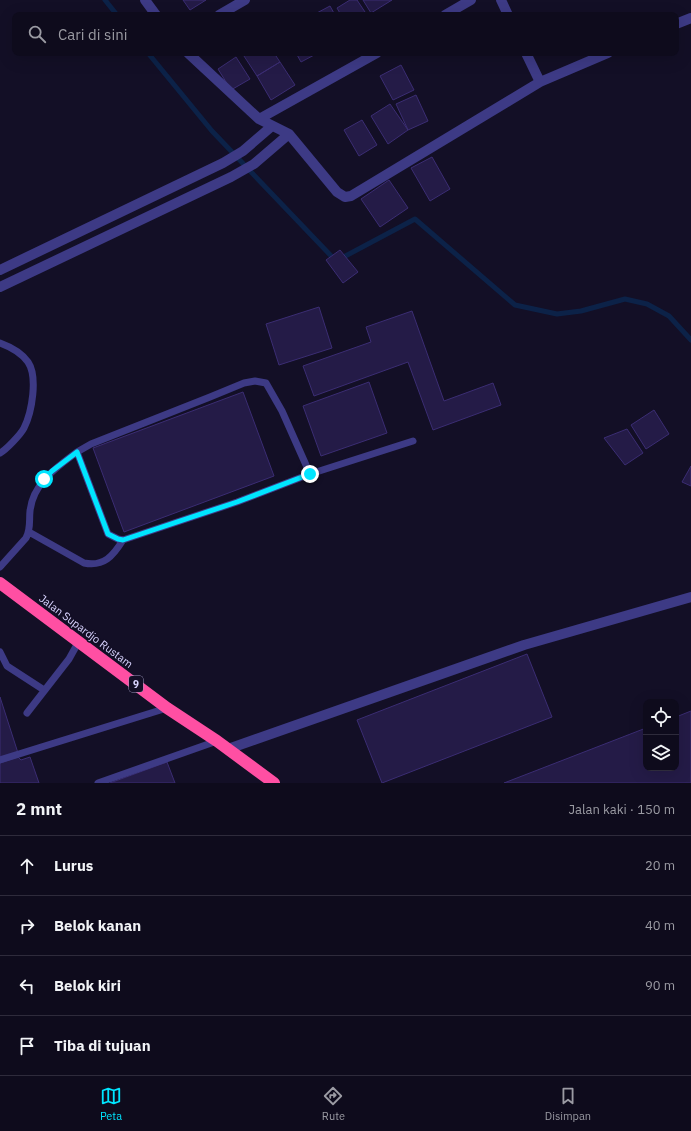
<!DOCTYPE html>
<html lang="id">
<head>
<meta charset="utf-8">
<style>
  body { margin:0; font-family:"IBM Plex Sans",sans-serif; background:#1c1929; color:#f1f3f6 }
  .controls { position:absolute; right:12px; bottom:12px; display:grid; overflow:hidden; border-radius:8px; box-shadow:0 4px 16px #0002 }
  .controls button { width:36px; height:36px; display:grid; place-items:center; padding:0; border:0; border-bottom:1px solid #2e2b3b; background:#0e0b1c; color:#f1f3f6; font:20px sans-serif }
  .stop { position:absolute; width:12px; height:12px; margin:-9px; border:3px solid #00e5ff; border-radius:50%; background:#fff }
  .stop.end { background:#00e5ff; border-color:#fff; box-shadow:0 1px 4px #0008 }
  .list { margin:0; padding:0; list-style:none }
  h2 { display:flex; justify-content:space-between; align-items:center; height:52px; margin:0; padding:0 16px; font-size:17px }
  h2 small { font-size:13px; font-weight:400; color:#9b9ba3 }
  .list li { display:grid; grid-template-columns:26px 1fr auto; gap:12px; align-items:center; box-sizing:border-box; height:60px; padding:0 16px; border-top:1px solid #2e2b3b }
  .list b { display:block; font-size:15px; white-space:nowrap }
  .list em { font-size:13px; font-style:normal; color:#9b9ba3 }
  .icon { flex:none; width:22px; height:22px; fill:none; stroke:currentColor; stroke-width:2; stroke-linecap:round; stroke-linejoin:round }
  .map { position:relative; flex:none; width:691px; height:783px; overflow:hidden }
  .search { position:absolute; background:#0e0b1c; box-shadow:0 4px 16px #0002; left:12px; right:12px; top:12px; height:44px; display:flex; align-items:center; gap:10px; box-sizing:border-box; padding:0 14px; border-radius:8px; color:#9b9ba3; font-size:15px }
  .sheet { height:292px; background:#0e0b1c }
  nav { display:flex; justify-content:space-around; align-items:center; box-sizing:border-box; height:56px; border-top:1px solid #2e2b3b; background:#0e0b1c; font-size:11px; color:#9b9ba3 }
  nav a { display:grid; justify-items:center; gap:2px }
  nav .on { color:#00e5ff }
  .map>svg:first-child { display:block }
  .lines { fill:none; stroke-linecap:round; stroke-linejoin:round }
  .stream { stroke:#0c2248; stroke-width:5 }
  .building { fill:#241b47; stroke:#3b2d73 }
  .lane { stroke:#3d3a85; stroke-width:7 }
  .street { stroke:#3d3a85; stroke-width:10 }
  .highway { stroke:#ff4fa3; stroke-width:12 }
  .route { stroke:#00e5ff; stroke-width:5 }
  .labels { text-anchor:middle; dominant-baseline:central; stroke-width:3; stroke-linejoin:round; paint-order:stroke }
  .shield { fill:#130f26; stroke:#9e99be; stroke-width:1 }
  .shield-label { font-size:10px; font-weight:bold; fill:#d9d4ff }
  .street-label { font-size:11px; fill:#d9d4ff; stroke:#130f26 }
</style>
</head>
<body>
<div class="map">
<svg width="691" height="783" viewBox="0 0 691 783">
  <rect width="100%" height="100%" fill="#130f26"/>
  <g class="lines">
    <path class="stream" d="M105 0 117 15
      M148 53 212 131 336 261 415 219 515 305 557 314 581 311 625 299 647 304 669 316 691 340"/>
  </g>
  <path class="building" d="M183 0H206L190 10Z
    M350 0H357L367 15H341L337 8Z
    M363 0H392L371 13Z
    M330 6 335 15H313Z
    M242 53H274L280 62 257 76Z
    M296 53H318L301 62Z
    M236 57 250 79 231 90 218 69Z
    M280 62 295 85 271 100 257 76Z
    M401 65 414 90 393 100 380 76Z
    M416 95 428 121 408 130 396 104Z
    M390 104 408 130 388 144 371 116Z
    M362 120 377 145 359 156 344 130Z
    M432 157 450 189 430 201 411 168Z
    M389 180 408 208 380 227 361 199Z
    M340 250 358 272 343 283 326 260Z
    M319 307 332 348 279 365 266 324Z
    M412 311 444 401 493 383 501 405 433 430 408 362 314 396 303 366 371 342 366 327Z
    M369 382 387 433 321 456 303 406Z
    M243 392 274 476 124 532 93 448Z
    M654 410 669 434 646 449 631 425Z
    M627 429 643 453 625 465 604 438Z
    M691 466V486L682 482Z
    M527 654 552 717 382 783 357 720Z
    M0 697 18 753 0 759Z
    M691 711V783H504L646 728V768H676V717Z
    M18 757 21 760 30 757 39 783H0V763Z
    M167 762 175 783H110Z"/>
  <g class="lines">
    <path class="lane" d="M0 343C11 347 21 352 28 362 38 377 32 412 24 428 21 434 6 450 0 453
      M310 474 413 441
      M29 532 84 563C104 567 113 556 123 540
      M0 567 26 538C31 529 29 520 30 511 33 483 57 467 77 452L108 534 118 539 123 540 237 502 310 474 282 411 266 383 255 381 244 383 210 397 91 444 77 452
      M0 652 7 666 44 690
      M27 713 69 659 79 641
      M0 760 167 708
      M98 783 217 741"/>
    <path class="street" d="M145 0 156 15
      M501 0 508 15
      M219 15 245 0
      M445 15 471 0
      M676 24 691 18
      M188 53 259 119 289 134 337 192 345 197 351 196 540 82 608 53
      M526 53 540 82
      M259 119 377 53
      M0 270 223 163 243 151 272 126
      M0 287 231 177 254 164 289 134
      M228 749 524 645 691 597"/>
    <path class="highway" d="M0 583 167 708 217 741 274 783"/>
  </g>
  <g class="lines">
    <path class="route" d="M44 479 52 471 77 452 108 534 118 539 123 540 237 502 310 474"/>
  </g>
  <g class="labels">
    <rect class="shield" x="129" y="676" width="14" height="16" rx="3"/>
    <g class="shield-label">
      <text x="136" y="684">9</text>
    </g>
    <g class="street-label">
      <text transform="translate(86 631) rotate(37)">Jalan Supardjo Rustam</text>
    </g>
  </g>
</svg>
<div class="controls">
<button><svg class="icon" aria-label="locate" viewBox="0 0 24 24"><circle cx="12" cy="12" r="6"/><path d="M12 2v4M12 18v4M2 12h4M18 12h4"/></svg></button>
<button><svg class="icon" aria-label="layers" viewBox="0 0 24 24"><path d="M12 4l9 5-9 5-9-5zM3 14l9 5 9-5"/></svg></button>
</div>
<div class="stop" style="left:44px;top:479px"></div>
<div class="stop end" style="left:310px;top:474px"></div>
<div class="search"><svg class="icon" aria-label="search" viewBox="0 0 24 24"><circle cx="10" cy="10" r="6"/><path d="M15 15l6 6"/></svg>Cari di sini</div>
</div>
<section class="sheet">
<h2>2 mnt<small>Jalan kaki · 150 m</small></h2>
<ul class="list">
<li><svg class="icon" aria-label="ahead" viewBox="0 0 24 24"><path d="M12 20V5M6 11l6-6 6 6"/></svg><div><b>Lurus</b></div><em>20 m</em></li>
<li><svg class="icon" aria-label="right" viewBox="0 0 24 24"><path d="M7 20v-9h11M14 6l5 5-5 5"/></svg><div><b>Belok kanan</b></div><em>40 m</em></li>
<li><svg class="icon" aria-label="left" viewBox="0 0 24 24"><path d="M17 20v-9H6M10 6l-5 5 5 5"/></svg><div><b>Belok kiri</b></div><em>90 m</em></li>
<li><svg class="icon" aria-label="arrive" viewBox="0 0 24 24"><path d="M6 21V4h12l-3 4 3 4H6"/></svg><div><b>Tiba di tujuan</b></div></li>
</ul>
</section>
<nav>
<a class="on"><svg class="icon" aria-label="map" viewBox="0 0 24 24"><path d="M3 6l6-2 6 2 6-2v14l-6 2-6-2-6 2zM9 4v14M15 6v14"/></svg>Peta</a>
<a><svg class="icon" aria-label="directions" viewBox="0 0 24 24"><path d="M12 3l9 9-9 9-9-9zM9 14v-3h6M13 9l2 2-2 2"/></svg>Rute</a>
<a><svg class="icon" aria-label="saved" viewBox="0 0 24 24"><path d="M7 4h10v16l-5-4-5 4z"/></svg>Disimpan</a>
</nav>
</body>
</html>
